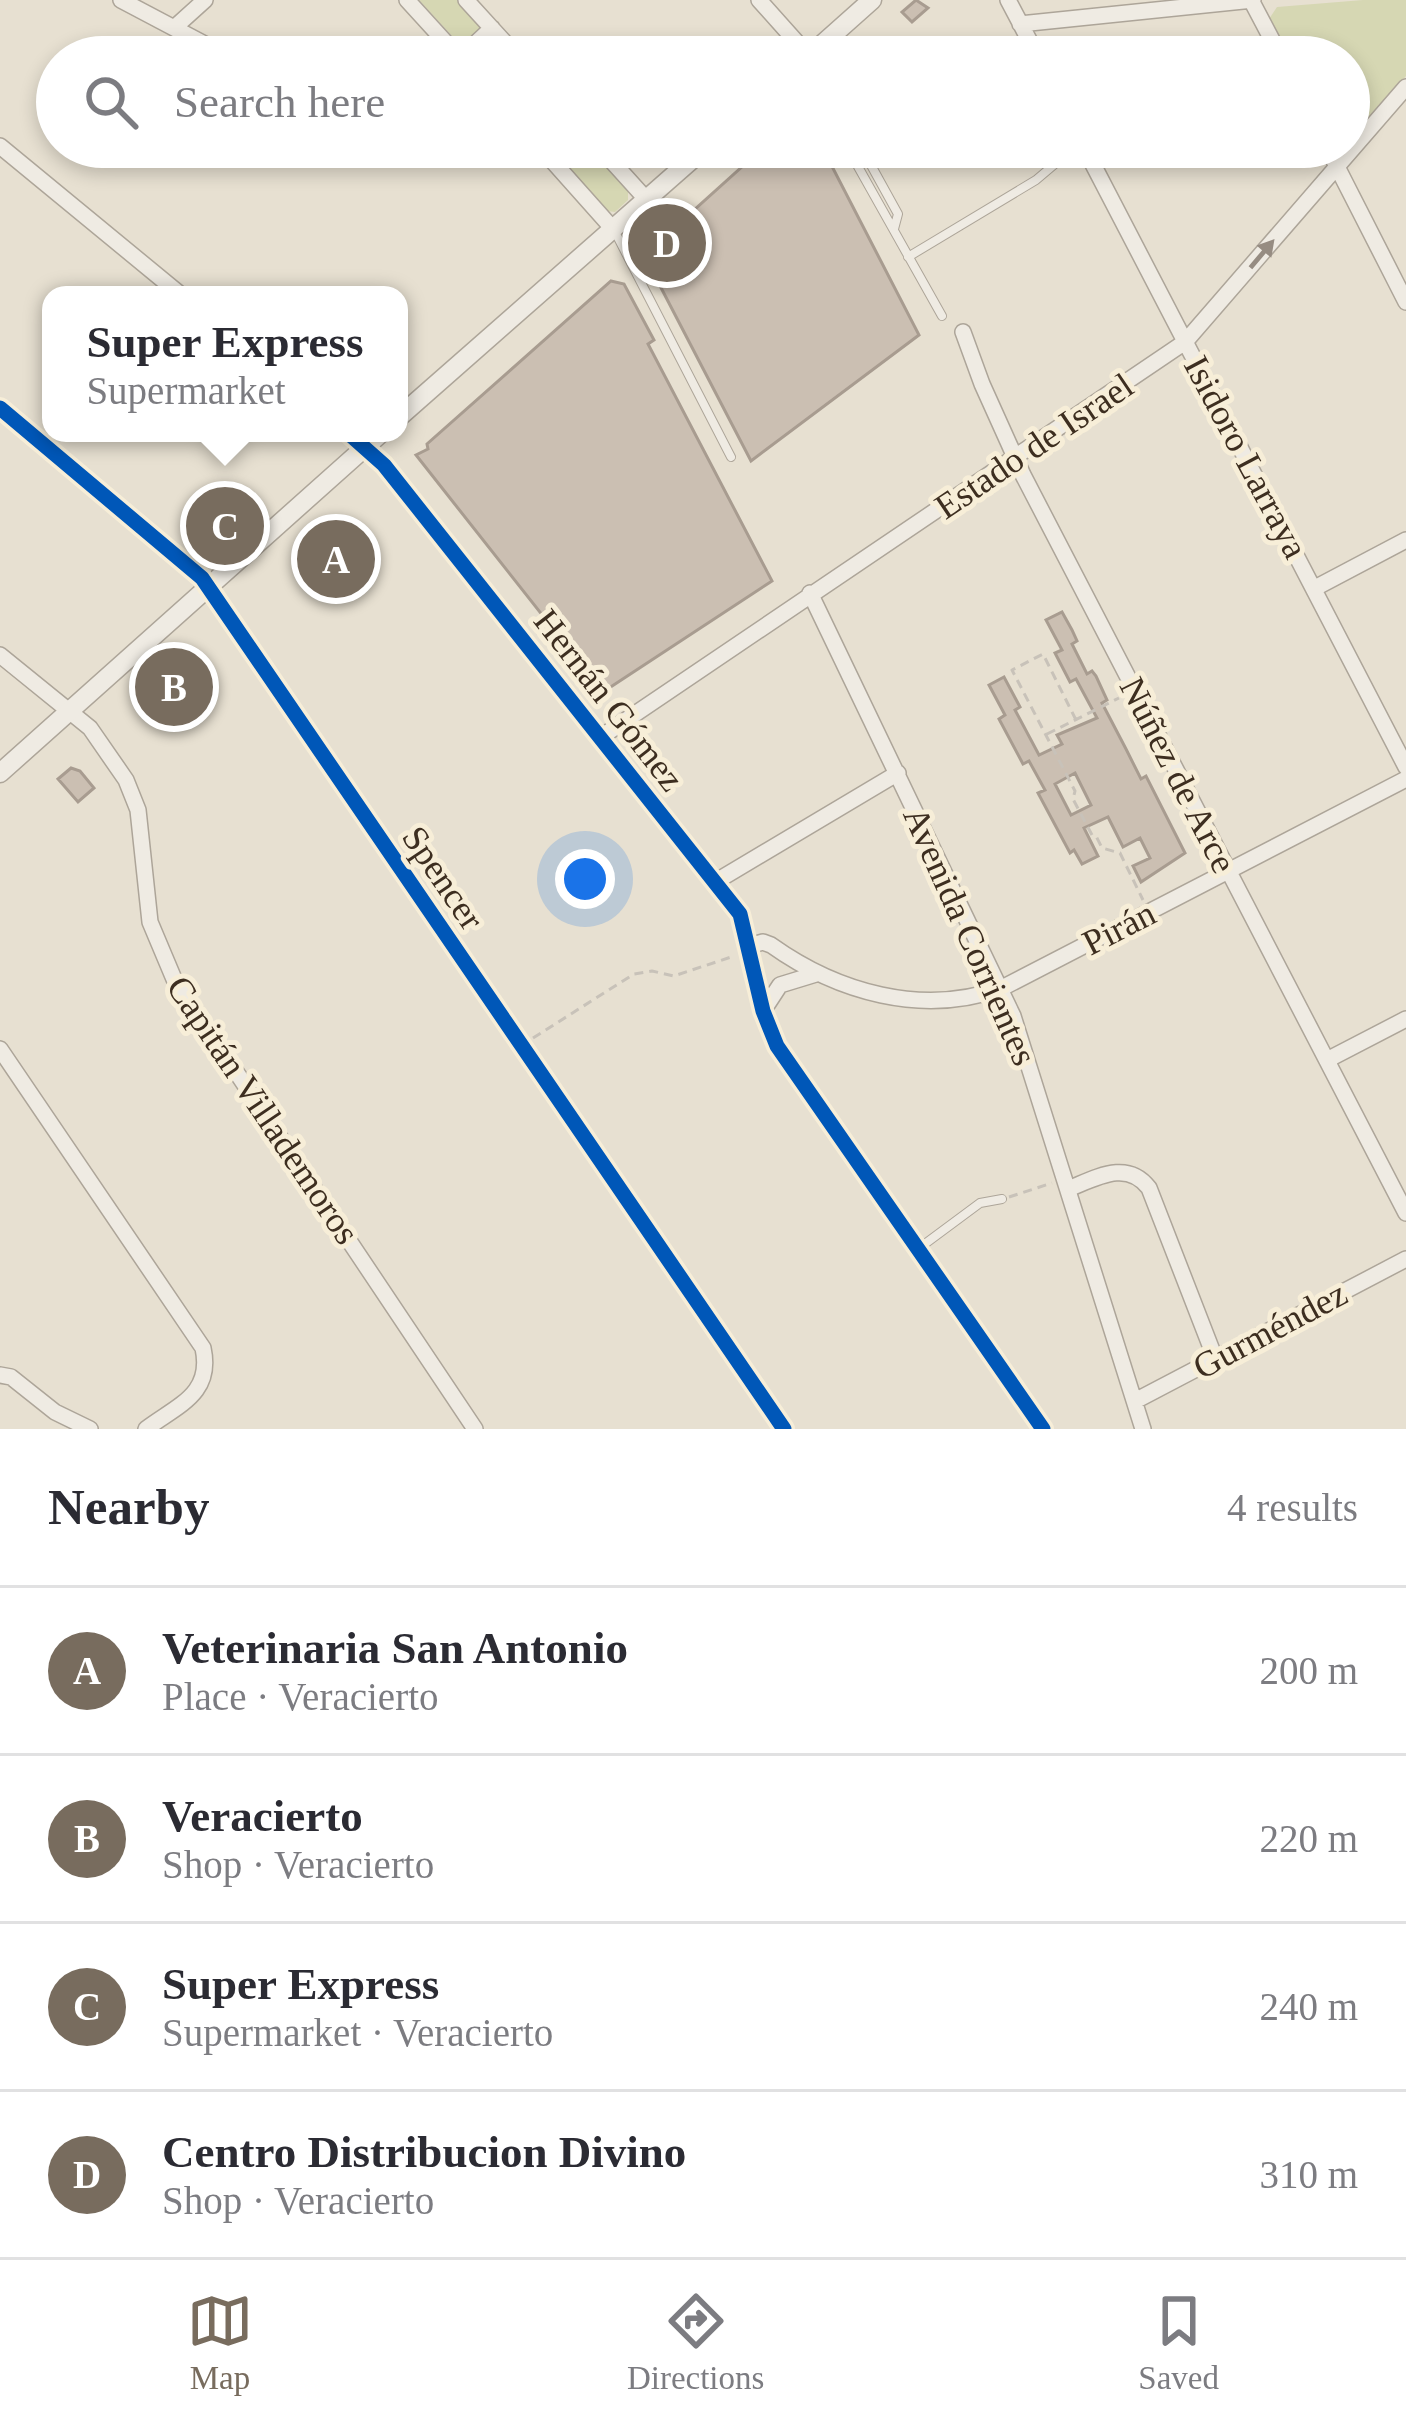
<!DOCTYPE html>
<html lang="en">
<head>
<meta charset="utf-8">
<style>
  body { margin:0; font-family:"Times New Roman",serif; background:#f2f2f3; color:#2b2b33 }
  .you { position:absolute; left:585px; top:879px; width:42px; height:42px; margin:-30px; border:9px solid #fff; border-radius:50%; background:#1a73e8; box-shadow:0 0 0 18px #1a73e833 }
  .badge { display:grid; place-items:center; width:78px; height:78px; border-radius:50%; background:#786c5e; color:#fff; font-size:39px; font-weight:700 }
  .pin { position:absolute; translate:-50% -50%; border:6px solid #fff; box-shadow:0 3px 12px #0006 }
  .popup { position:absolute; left:42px; top:286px; width:366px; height:156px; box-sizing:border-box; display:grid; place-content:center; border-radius:24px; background:#fff; filter:drop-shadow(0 3px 9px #0005); font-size:39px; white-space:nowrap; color:#7c7c81 }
  .popup b { font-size:45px; color:#2b2b33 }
  .popup::after { content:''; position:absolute; left:50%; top:100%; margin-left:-24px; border:24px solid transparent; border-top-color:#fff }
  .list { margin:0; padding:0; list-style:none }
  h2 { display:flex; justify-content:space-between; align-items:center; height:156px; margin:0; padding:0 48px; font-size:51px }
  h2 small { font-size:39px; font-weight:400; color:#7c7c81 }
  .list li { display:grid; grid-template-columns:78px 1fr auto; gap:36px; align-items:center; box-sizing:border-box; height:168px; padding:0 48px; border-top:3px solid #e1e1e2 }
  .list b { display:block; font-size:45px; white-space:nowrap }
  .list p { margin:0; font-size:39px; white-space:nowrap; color:#7c7c81 }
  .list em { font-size:39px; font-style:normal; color:#7c7c81 }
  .icon { flex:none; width:66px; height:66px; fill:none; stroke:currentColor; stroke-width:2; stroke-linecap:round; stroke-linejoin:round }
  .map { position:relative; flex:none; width:1406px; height:1429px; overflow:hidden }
  .search { position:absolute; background:#fff; box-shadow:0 6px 18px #0003; left:36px; right:36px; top:36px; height:132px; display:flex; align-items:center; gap:30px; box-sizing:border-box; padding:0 42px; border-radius:66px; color:#7c7c81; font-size:45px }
  .sheet { height:828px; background:#fff }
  nav { display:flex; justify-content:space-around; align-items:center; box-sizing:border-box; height:168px; border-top:3px solid #e1e1e2; background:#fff; font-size:33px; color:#7c7c81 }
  nav a { display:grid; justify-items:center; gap:6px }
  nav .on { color:#786c5e }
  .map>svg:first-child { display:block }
  .green { fill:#d6d7b3 }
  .building { fill:#cbbfb2; stroke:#a89c90; stroke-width:3; fill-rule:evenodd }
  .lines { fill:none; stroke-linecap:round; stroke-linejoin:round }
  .service-casing { stroke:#ada599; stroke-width:10 }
  .minor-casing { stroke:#ada599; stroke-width:18 }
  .tertiary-casing { stroke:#ada599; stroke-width:21 }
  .path { stroke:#c8c2b9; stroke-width:3; stroke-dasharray:9 6; stroke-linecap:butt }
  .service { stroke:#efebe3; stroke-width:8 }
  .minor { stroke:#efebe3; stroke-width:15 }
  .tertiary { stroke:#efebe3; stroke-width:18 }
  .cycleway-casing { stroke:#f7eed8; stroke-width:22 }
  .cycleway { stroke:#0057b8; stroke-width:15 }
  .oneway { fill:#968c82 }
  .labels { text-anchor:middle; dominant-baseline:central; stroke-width:10; stroke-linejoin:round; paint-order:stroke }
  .street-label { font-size:36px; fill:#3d2e20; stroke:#f7eed8 }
</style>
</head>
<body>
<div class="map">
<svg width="1406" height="1429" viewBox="0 0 1406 1429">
  <rect width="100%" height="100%" fill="#e7e0d1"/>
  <path class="green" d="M419 0H457L482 28 462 47Z
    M1363 0H1406V76L1349 144V57H1286L1269 19 1277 7Z
    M550 147H588L628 191V200L615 212 607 211Z"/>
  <path class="building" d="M916 0 928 8 912 22 902 12Z
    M764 147H822L919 335 751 461 644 255Z
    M611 281 624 284 654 340 648 344 772 581 603 692 416 455 428 449 427 444Z
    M333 539 354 568 339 579 318 550Z
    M1062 612 1072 630 1077 641 1072 644 1087 674 1092 671 1096 676 1107 700 1102 703 1126 749 1141 779 1146 776 1185 853 1141 882 1133 866 1150 858 1140 838 1123 847 1108 817 1084 828 1098 856 1082 864 1074 850 1070 853 1038 793 1045 790 1029 761 1023 764 999 719 1005 715 989 685 1004 677 1020 707 1015 710 1039 755 1062 744 1057 735 1097 718 1076 679 1070 682 1055 653 1062 650 1046 620ZM1075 773 1091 805 1071 815 1055 784Z
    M178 676 187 689 169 702 160 689Z
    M71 768 80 771 94 788 78 802 58 779Z"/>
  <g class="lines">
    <defs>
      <path id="service" d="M847 147 942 316
        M861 147 898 214 894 229
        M614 230 731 457
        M908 257 1036 180 1075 147
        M918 1249 980 1203 1002 1199"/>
      <path id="minor" d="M121 0 229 57
        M407 0 459 57
        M466 0 518 57
        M759 0 809 56
        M1008 0 1038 57
        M1251 0 1281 57
        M1020 24 1253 0
        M174 28 205 0
        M461 57 492 28
        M0 146 181 295
        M540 147 613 229
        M599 147 646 199
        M1084 147 1406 767
        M1327 147 1406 302
        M963 332 982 384 1023 475 1406 1213
        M0 408 202 578 784 1429
        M348 433 384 465 740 914 763 1011 777 1046 1043 1429
        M1315 588 1406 540
        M810 593 1013 1016 1143 1429
        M0 655 90 728 126 780 138 810 150 922 174 979 475 1429
        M601 737 1185 342 1406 87
        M715 882 898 773
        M749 946 763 942 771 945C837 992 922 1017 1002 988L1406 779
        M763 1011 780 985 816 974
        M0 1049 203 1348C213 1394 178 1405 146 1429
        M1327 1060 1406 1019
        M1068 1189C1096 1178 1127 1159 1149 1188L1215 1358
        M0 1375 11 1377 55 1412 90 1429
        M1135 1401 1406 1259"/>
      <path id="tertiary" d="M808 57 872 0
        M399 417 706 147
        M0 773 381 433"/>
    </defs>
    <use href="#service" class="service-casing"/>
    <use href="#minor" class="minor-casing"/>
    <use href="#tertiary" class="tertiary-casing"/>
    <path class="path" d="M1076 720 1043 654 1012 670 1075 791 1073 799 1092 835 1096 836 1102 848 1120 853 1143 900
      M1047 734 1119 698
      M533 1038 634 974 652 971 674 976 734 956
      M1009 1197 1052 1183"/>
    <use href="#service" class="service"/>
    <use href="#minor" class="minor"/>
    <use href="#tertiary" class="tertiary"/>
    <defs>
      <path id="cycleway" d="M0 408 202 578 784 1429
        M348 433 384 465 740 914 763 1011 777 1046 1043 1429"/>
    </defs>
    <use href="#cycleway" class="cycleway-casing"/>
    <use href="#cycleway" class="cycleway"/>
  </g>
  <defs><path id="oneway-solid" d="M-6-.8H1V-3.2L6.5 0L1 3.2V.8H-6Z" transform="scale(3)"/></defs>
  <use class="oneway" href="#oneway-solid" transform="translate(1262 254) rotate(-50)"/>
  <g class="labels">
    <g class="street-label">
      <text transform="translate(1034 446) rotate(-34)">Estado de Israel</text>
      <text transform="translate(1246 457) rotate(62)">Isidoro Larraya</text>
      <text transform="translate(609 700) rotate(52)">Hernán Gómez</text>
      <text transform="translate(1178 775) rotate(63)">Núñez de Arce</text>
      <text transform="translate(443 878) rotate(56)">Spencer</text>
      <text transform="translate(1119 928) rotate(-27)">Pirán</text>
      <text transform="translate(970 936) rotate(66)">Avenida Corrientes</text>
      <text transform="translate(263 1110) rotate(56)">Capitán Villademoros</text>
      <text transform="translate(1270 1330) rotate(-28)">Gurméndez</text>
    </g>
  </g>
</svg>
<div class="you"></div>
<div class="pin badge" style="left:336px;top:559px">A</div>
<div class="pin badge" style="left:174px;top:687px">B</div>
<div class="pin badge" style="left:225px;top:526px">C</div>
<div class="popup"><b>Super Express</b>Supermarket</div>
<div class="pin badge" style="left:667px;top:243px">D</div>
<div class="search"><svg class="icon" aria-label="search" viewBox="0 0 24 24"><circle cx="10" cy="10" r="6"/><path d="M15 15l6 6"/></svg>Search here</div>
</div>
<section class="sheet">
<h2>Nearby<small>4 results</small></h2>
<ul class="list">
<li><span class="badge">A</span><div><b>Veterinaria San Antonio</b><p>Place · Veracierto</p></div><em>200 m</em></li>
<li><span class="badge">B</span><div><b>Veracierto</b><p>Shop · Veracierto</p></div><em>220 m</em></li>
<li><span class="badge">C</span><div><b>Super Express</b><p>Supermarket · Veracierto</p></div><em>240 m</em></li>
<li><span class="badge">D</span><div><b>Centro Distribucion Divino</b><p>Shop · Veracierto</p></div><em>310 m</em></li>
</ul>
</section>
<nav>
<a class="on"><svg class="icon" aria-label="map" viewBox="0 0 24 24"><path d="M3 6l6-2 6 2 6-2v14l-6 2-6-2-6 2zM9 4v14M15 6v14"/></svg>Map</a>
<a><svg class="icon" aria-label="directions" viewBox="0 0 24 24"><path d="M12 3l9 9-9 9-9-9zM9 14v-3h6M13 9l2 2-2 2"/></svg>Directions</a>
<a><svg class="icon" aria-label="saved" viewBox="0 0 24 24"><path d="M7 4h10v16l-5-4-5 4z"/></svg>Saved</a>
</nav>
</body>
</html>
